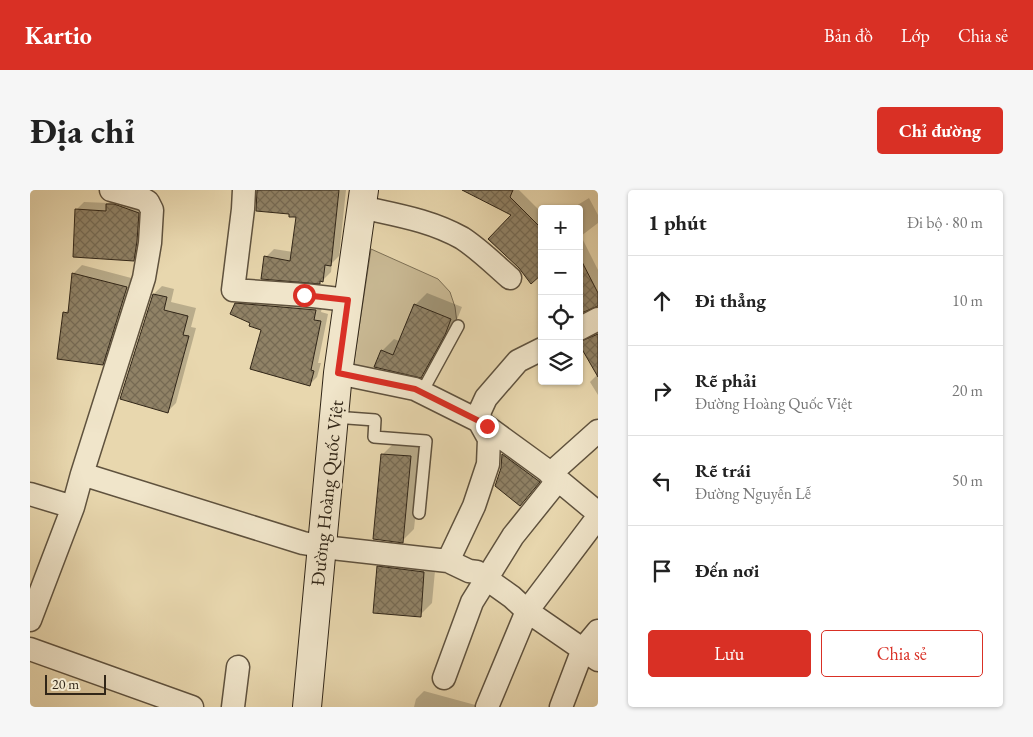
<!DOCTYPE html>
<html lang="vi">
<head>
<meta charset="utf-8">
<style>
  body { margin:0; font-family:"EB Garamond",serif; background:#f6f6f6; color:#222 }
  .controls { position:absolute; right:15px; top:15px; display:grid; overflow:hidden; border-radius:5px; box-shadow:0 1px 4px #0004 }
  .controls button { width:45px; height:45px; display:grid; place-items:center; padding:0; border:0; border-bottom:1px solid #e0e0e0; background:#fff; color:#222; font:25px sans-serif }
  .scale { position:absolute; left:15px; bottom:12px; width:61px; box-sizing:border-box; padding-left:5px; border:2px solid #312618; border-top:0; font-size:14px; line-height:18px; white-space:nowrap; color:#312618; -webkit-text-stroke:4px #f0e5ca; paint-order:stroke }
  .stop { position:absolute; width:15px; height:15px; margin:-11px; border:4px solid #d93025; border-radius:50%; background:#fff }
  .stop.end { background:#d93025; border-color:#fff; box-shadow:0 1px 5px #0008 }
  .list { margin:0; padding:0; list-style:none }
  h2 { display:flex; justify-content:space-between; align-items:center; height:65px; margin:0; padding:0 20px; font-size:21px }
  h2 small { font-size:16px; font-weight:400; color:#767676 }
  .list li { display:grid; grid-template-columns:32px 1fr auto; gap:15px; align-items:center; box-sizing:border-box; height:90px; padding:0 20px; border-top:1px solid #e0e0e0 }
  .list b { display:block; font-size:19px; white-space:nowrap }
  .list p { margin:0; font-size:16px; white-space:nowrap; color:#767676 }
  .list em { font-size:16px; font-style:normal; color:#767676 }
  .actions { display:flex; gap:10px; padding:15px 20px }
  .actions a { flex:1; padding:11px 0; border:1px solid #d93025; border-radius:5px; text-align:center; font-size:18px; color:#d93025 }
  .actions .main { background:#d93025; color:#fff }
  .icon { flex:none; width:28px; height:28px; fill:none; stroke:currentColor; stroke-width:2; stroke-linecap:round; stroke-linejoin:round }
  .map { position:relative; flex:none; width:568px; height:517px; overflow:hidden; border-radius:5px }
  header { display:flex; align-items:center; gap:30px; box-sizing:border-box; height:70px; padding:0 25px; background:#d93025; color:#fff }
  header strong { font-size:24px }
  nav { display:flex; gap:28px; margin-inline-start:auto; font-size:18px }
  .intro { display:flex; align-items:center; justify-content:space-between; box-sizing:border-box; height:120px; padding:0 30px }
  h1 { margin:0; font-size:35px }
  .button { padding:12px 22px; border-radius:5px; background:#d93025; color:#fff; font-size:18px; font-weight:700 }
  main { display:flex; gap:30px; padding:0 30px }
  aside { flex:1; background:#fff; border-radius:5px; box-shadow:0 1px 4px #0004 }
  .map>svg:first-child { display:block }
  .green { fill:#c9b994; stroke:#7d7056 }
  .shadow { fill:#0003 }
  .building { fill:url(#building-cross-hatch); stroke:#312618 }
  .lines { fill:none; stroke-linecap:round; stroke-linejoin:round }
  .service-casing { stroke:#5f523e; stroke-width:14 }
  .minor-casing { stroke:#5f523e; stroke-width:25 }
  .secondary-casing { stroke:#312618; stroke-width:30 }
  .service { stroke:#f0e5ca; stroke-width:11 }
  .minor { stroke:#f0e5ca; stroke-width:22 }
  .secondary { stroke:#f0e5ca; stroke-width:28 }
  .route { stroke:#d93025; stroke-width:6 }
  .labels { text-anchor:middle; dominant-baseline:central; stroke-width:5; stroke-linejoin:round; paint-order:stroke }
  .street-label { font-size:19px; fill:#312618; stroke:#f0e5ca }
</style>
</head>
<body>
<header>
<strong>Kartio</strong>
<nav><a>Bản đồ</a><a>Lớp</a><a>Chia sẻ</a></nav>
</header>
<div class="intro"><h1>Địa chỉ</h1><a class="button">Chỉ đường</a></div>
<main>
<div class="map">
<svg width="568" height="517" viewBox="0 0 568 517">
  <defs>
    <pattern id="building-cross-hatch" width="8" height="8" patternUnits="userSpaceOnUse" patternTransform="scale(1.25)"><rect width="8" height="8" fill="#908266"/><path d="M0 0l8 8M0 8l8-8" fill="none" stroke="#766a53"/></pattern>
  </defs>
  <rect width="100%" height="100%" fill="#e8d7ae"/>
  <filter id="stains"><feTurbulence type="fractalNoise" baseFrequency=".004" numOctaves="4"/><feColorMatrix values="0 0 0 0 .2 0 0 0 0 .09 0 0 0 0 .02 0 0 0 .5 -.17"/></filter>
  <radialGradient id="worn" r=".72"><stop offset=".6" stop-color="#630" stop-opacity="0"/><stop offset="1" stop-color="#630" stop-opacity=".3"/></radialGradient>
  <path class="green" d="M341 59 408 89 420 102 425 117 427 133 398 196 323 178Z"/>
  <path class="shadow" d="M227 0H316L309 66 302 73 301 82 293 90 289 92 236 67 244 59 263 62 267 26Z
    M438 0H489L512 23V82L483 24Z
    M86 6 116 15 111 62 103 70 46 20 54 12 79 13Z
    M559 8 568 25V33L551 46 568 80V115L549 124V19H541Z
    M52 75 105 89 81 165 72 174 35 123 40 118 44 83Z
    M132 96 144 99 141 112 166 118 161 137 166 138 146 213 137 222 124 104Z
    M397 103 432 117 426 132 403 174 391 186 352 161 364 149 369 151 385 115Z
    M214 106 293 112 291 122 298 124 288 173H291L287 187 279 195 233 139 221 133 206 114Z
    M568 141V205L560 192 568 184 550 152 558 144Z
    M365 252 393 254 384 339 372 351 353 264Z
    M480 258 516 284 497 307 472 278 473 265Z
    M360 365 406 370 402 413 390 425 348 377Z
    M394 501 449 516V517H384L386 509Z"/>
  <path class="building" d="M227 0H309L301 76 295 75 293 92 290 91V94L231 89 234 66 260 71 266 27H259V24L226 21Z
    M432 0H483L480 7 512 39V84L501 94 489 78 458 49 481 25Z
    M76 14H84L109 23 107 51 104 71 43 67 45 19 76 21Z
    M549 66 568 103V116L549 124Z
    M42 83 97 97 73 175 27 169 33 122 38 123Z
    M123 104 137 107 134 120 158 126 153 145 159 146 138 223 90 209Z
    M205 113 286 120 284 130 291 131 281 180 284 181 280 196 220 179 231 140 219 136 220 133 200 124Z
    M384 114 421 129 415 145 391 188 344 177 351 160 363 165Z
    M568 144V187L549 154V152Z
    M351 264 381 266 373 353 343 349Z
    M472 264 510 292 490 316 465 296 471 278Z
    M347 376 394 382 391 427 343 423Z"/>
  <g class="lines">
    <defs>
      <path id="service" d="M392 202 428 136
        M304 227 345 230 344 247 396 251 389 323"/>
      <path id="minor" d="M214 0 213 19 203 100 274 105 318 110
        M331 17C366 25 400 30 432 48 449 59 465 75 480 88
        M549 139 568 129
        M308 183 385 199 449 231 515 279 568 323
        M52 284 114 88 120 53 122 20 118 12 113 9 81 0
        M520 284 568 241
        M0 304 43 317 52 284 273 353 302 358 418 371 439 381 447 382 482 407 497 421 568 470
        M418 371 444 316 458 274 459 249 449 231 450 221 456 208 488 171 512 159
        M0 430 43 317
        M0 459 162 517
        M414 488 442 412 483 346 528 290
        M203 517 208 477
        M457 517 497 421 568 327
        M531 517 553 459 568 441"/>
      <path id="secondary" d="M277 517 308 183 334 0"/>
    </defs>
    <use href="#service" class="service-casing"/>
    <use href="#minor" class="minor-casing"/>
    <use href="#secondary" class="secondary-casing"/>
    <use href="#service" class="service"/>
    <use href="#minor" class="minor"/>
    <use href="#secondary" class="secondary"/>
  </g>
  <g class="lines">
    <path class="route" d="M274 105 318 110 308 183 385 199 449 231 457 236"/>
  </g>
  <g class="labels">
    <g class="street-label">
      <text transform="translate(297 303) rotate(-84)">Đường Hoàng Quốc Việt</text>
    </g>
  </g>
  <rect width="100%" height="100%" filter="url(#stains)"/>
  <rect width="100%" height="100%" fill="url(#worn)"/>
</svg>
<div class="controls">
<button>+</button>
<button>−</button>
<button><svg class="icon" aria-label="locate" viewBox="0 0 24 24"><circle cx="12" cy="12" r="6"/><path d="M12 2v4M12 18v4M2 12h4M18 12h4"/></svg></button>
<button><svg class="icon" aria-label="layers" viewBox="0 0 24 24"><path d="M12 4l9 5-9 5-9-5zM3 14l9 5 9-5"/></svg></button>
</div>
<div class="scale">20 m</div>
<div class="stop" style="left:274px;top:105px"></div>
<div class="stop end" style="left:457px;top:236px"></div>
</div>
<aside>
<h2>1 phút<small>Đi bộ · 80 m</small></h2>
<ul class="list">
<li><svg class="icon" aria-label="ahead" viewBox="0 0 24 24"><path d="M12 20V5M6 11l6-6 6 6"/></svg><div><b>Đi thẳng</b></div><em>10 m</em></li>
<li><svg class="icon" aria-label="right" viewBox="0 0 24 24"><path d="M7 20v-9h11M14 6l5 5-5 5"/></svg><div><b>Rẽ phải</b><p>Đường Hoàng Quốc Việt</p></div><em>20 m</em></li>
<li><svg class="icon" aria-label="left" viewBox="0 0 24 24"><path d="M17 20v-9H6M10 6l-5 5 5 5"/></svg><div><b>Rẽ trái</b><p>Đường Nguyễn Lễ</p></div><em>50 m</em></li>
<li><svg class="icon" aria-label="arrive" viewBox="0 0 24 24"><path d="M6 21V4h12l-3 4 3 4H6"/></svg><div><b>Đến nơi</b></div></li>
</ul>
<div class="actions"><a class="main">Lưu</a><a>Chia sẻ</a></div>
</aside>
</main>
</body>
</html>
